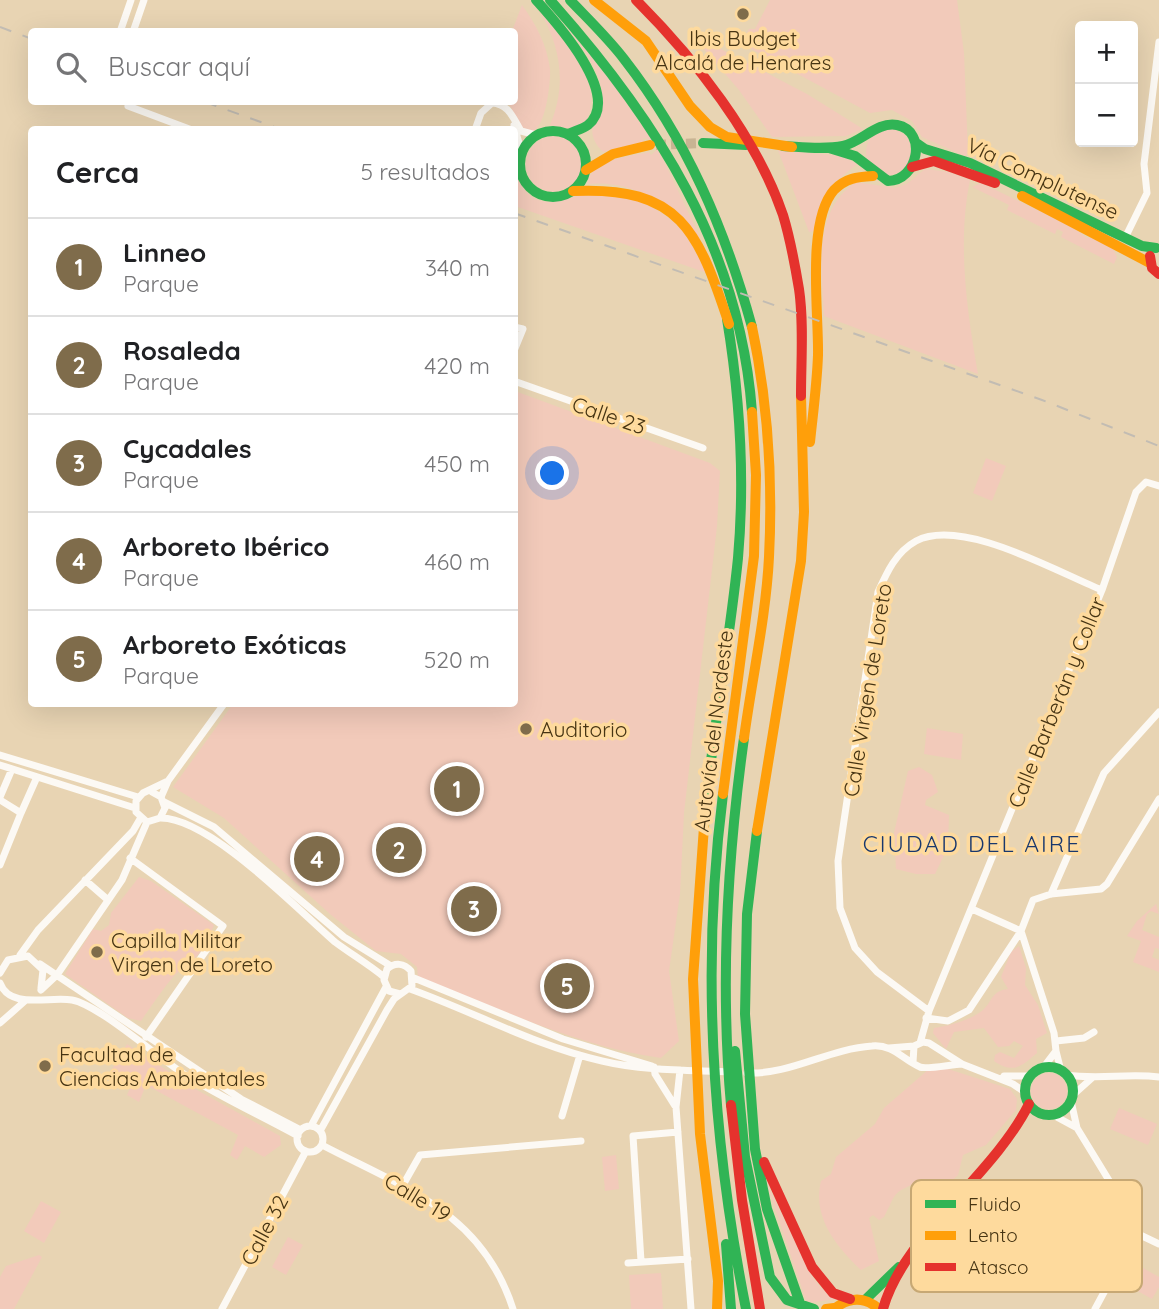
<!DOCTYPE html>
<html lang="es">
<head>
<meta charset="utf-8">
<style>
  body { margin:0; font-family:Quicksand,sans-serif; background:#f2f2f2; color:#202124 }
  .controls { position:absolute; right:21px; top:21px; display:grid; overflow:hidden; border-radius:7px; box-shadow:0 7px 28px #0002 }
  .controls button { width:63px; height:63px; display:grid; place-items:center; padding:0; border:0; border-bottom:2px solid #e0e0e0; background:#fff; color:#202124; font:35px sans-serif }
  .you { position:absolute; left:553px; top:474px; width:24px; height:24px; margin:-18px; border:5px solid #fff; border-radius:50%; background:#1a73e8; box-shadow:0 0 0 10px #1a73e833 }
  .badge { display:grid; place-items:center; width:46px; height:46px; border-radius:50%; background:#7f6c4b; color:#fff; font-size:23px; font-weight:700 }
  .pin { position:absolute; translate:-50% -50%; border:4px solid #fff; box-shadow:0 2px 7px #0006 }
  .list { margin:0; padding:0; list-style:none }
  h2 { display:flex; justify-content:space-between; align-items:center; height:91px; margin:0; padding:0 28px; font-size:30px }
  h2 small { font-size:23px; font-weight:400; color:#757577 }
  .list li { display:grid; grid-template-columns:46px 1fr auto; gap:21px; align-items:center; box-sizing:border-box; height:98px; padding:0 28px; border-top:2px solid #e0e0e0 }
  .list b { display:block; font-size:26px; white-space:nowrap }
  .list p { margin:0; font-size:23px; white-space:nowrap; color:#757577 }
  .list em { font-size:23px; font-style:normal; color:#757577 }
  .icon { flex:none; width:38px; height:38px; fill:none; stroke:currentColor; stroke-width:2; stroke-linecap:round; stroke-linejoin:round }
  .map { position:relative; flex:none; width:1159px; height:1309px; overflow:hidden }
  .search { position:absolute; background:#fff; box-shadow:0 7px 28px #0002; left:28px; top:28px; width:490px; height:77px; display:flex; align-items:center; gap:18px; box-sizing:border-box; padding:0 24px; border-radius:7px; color:#757577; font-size:26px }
  .panel { position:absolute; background:#fff; box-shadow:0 7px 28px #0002; left:28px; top:126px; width:490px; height:581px; border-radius:7px }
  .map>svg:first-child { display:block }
  .green { fill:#f2caba }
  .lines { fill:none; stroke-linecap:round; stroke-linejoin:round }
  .primary-tunnel { stroke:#c8b493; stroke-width:10; stroke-dasharray:10 5; stroke-linecap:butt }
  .street { stroke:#fcf9f4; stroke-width:7 }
  .fast { stroke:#30b455; stroke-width:10 }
  .slow { stroke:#ff9f0a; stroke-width:10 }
  .jam { stroke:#e5322d; stroke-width:10 }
  .rail { stroke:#c2bcb3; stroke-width:2; stroke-dasharray:12 12; stroke-linecap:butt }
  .poi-dot { fill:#7f6c4b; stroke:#feda9d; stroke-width:2.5 }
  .labels { text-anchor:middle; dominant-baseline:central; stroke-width:7; stroke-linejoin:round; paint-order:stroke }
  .poi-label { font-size:21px; fill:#463413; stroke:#feda9d; text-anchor:start }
  .street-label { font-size:21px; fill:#463413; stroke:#feda9d }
  .neighbourhood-label { font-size:23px; letter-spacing:2px; fill:#19386d; stroke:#feda9d }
  .key { fill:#feda9d; stroke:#c7a874; stroke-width:2 }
  .key-label { font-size:19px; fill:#463413 }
</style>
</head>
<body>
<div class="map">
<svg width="1159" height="1309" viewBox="0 0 1159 1309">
  <rect width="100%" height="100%" fill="#e8d4b3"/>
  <path class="green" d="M770 0H957L964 53 968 153 965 156 922 137 912 121 892 110 870 113 742 44 741 39 743 40 749 29H755Z
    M522 5C536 24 547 45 550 69 551 79 545 147 523 129 516 123 514 109 507 102H514L512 31Z
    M539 10C565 41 606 79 586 122L571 129 550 125C567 86 561 46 539 10Z
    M566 27 606 74 652 140 643 138 644 142 603 152C576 126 610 109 599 79 593 60 578 43 566 27Z
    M690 33 807 94 863 129 846 136 772 137 739 90Z
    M866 152a23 23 0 1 1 46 0a23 23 0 1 1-46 0Z
    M526 164a28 28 0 1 1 56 0a28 28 0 1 1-56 0Z
    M514 139C520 154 512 170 522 186 540 216 570 193 596 193 624 192 653 204 675 223 689 236 697 255 707 273L515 206Z
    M658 149 702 241C674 206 634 179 587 184 592 158 628 157 649 152L651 155Z
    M778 150 842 156 857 164 834 183 814 231 809 232Z
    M925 169 949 172 970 180C957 243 967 312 978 374L824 316C822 269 812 211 856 182L895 188 907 184Z
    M981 183 1071 226 1087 238 1093 237 1112 247 1117 257 1114 264 1061 237 1063 232 1057 229 1055 234 1007 210 1009 205 972 187Z
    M515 391 710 463 720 471 717 526 684 813 680 894 669 971 679 1041 661 1058C578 1047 497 1007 418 977L417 967 401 954 376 951 330 914 224 818 173 787 233 704H514Z
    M986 458 1006 466 992 501 973 493Z
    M927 728 963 734 961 760 924 754Z
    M919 767 932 775 938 792 926 800 925 805 949 815 948 847 935 874H916L896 869 894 833 908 771Z
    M139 877 151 881 214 925C201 957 198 955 174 976 168 982 147 1012 141 1021L128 1018 65 974 93 929 101 931 109 925 111 913Z
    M1156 904 1159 914 1151 911 1147 914 1142 930 1159 937V949L1155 948 1152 957 1159 960V972L1133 962 1141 941 1127 936 1137 921Z
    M1019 946 1026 968 1025 985 1038 1005 1047 1033 1036 1039 1037 1053C1021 1067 1013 1074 994 1061L995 1055 1000 1052 1014 1058 1023 1046 1014 1041 1009 1046 998 1047 984 1028 954 1032 946 1049 933 1033 934 1028C949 1026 971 1020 983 1010 993 1001 991 991 1008 989L1001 977 1011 952Z
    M127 1044 197 1090 280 1136 281 1145 264 1157 245 1146 237 1160 230 1155 238 1135 146 1085 139 1102 127 1095 131 1086 109 1074Z
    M945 1068 1010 1089 1017 1099 1016 1110 986 1145 963 1155 958 1175 942 1190 918 1182C890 1194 897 1193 884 1217L879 1220 873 1215 869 1218 879 1261 861 1270C836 1246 812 1217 821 1181L831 1174 836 1157 875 1124 884 1108 929 1069Z
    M1031 1091a18 18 0 1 1 36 0a18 18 0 1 1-36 0Z
    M1119 1108 1157 1124 1148 1145 1110 1129Z
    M616 1155 619 1189 605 1191 602 1157Z
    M766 1182 812 1276 821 1288 837 1299 807 1303Z
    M41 1201 61 1212 44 1243 24 1231Z
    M288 1237 303 1245 286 1275 272 1267Z
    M39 1255 42 1257 14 1309H0V1277L6 1266Z
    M1127 1259 1159 1277V1287L1152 1299 1116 1279Z
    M661 1273 663 1309H631L629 1275Z"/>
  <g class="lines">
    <path class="primary-tunnel" d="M656 145 703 143"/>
    <path class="street" d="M120 32 131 0
      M133 32 144 0
      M128 106 192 130
      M514 125 522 154
      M475 130 481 113 492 103C509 104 513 118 521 131L536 135
      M1125 238 1147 193 1144 164 1159 42
      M514 327 523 329 514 351
      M514 381 703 448
      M0 755 138 797
      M0 765 135 808
      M152 792 161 797 165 808 160 818 147 822 136 812V801L143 793 168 781
      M0 797 12 769
      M161 797 168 781 224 704
      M0 800 21 813 0 865
      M164 802 214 827 344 937 391 966
      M21 813 37 777
      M160 818C209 817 297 909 335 942 351 954 368 964 384 977
      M130 858 223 926 146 1037
      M85 880 108 900
      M1051 894 1104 773 1159 712
      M20 955 38 930 133 831 140 819
      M40 964 241 1099 301 1130
      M0 973 8 960 28 956 43 970 41 988
      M414 978 563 1039 652 1066
      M0 983C10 1010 49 996 72 1000 99 1005 157 1057 184 1074 220 1097 260 1115 298 1136
      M410 989C474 1012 536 1046 602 1061 644 1071 688 1070 731 1072
      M41 990 57 975 122 880 147 822
      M929 1011 877 972 855 948 840 908 838 861 878 592C887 572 896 552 916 541 962 517 1057 572 1102 590
      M926 1018 948 1021 969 1010 1021 931 972 909
      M0 1023 26 1000
      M1056 1041 1084 1038 1094 1032
      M920 1043 929 1011 1102 590 1136 492 1146 482 1159 486
      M889 1048 914 1046
      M1056 1051 1054 1033 1021 931 1033 900 1051 894 1101 889 1107 884 1159 799
      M913 1062 914 1046 923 1042 929 1043 962 1064 1013 1084 1026 1093
      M654 1067 655 1074 675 1106
      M1043 1068 1056 1051 1061 1071
      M680 1070 676 1107 691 1309
      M747 1073C790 1075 828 1049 872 1046 893 1044 903 1060 920 1067 926 1070 953 1064 962 1064
      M1067 1075C1098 1080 1128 1073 1159 1077
      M1004 1076H1031
      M1073 1095 1092 1078
      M1071 1101 1077 1128 1132 1218 1136 1233 1095 1309
      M1053 1115 1077 1128
      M562 1116 580 1055
      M311 1126 386 987
      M297 1139a13 13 0 1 1 26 0a13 13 0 1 1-26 0Z
      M320 1131 387 1010 394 999 412 986 411 971C404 963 395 962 387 969L384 980 389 991 400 994
      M322 1145C404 1188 482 1212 513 1309
      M403 1185 420 1155 581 1141
      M1136 1233 1159 1244
      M641 1261 633 1136 678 1132
      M628 1263 688 1259
      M222 1309 306 1151"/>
    <path class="fast" d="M536 0C556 22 623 96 588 125 583 129 574 131 568 134
      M550 0C656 119 740 248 752 412
      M570 0C588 19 608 38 624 59 687 140 725 229 752 327
      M520 164a33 33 0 1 1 66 0a33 33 0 1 1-66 0Z
      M915 142 925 149 970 163 1142 246 1156 248
      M703 143 746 145
      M783 146C802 147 824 150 843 146 861 142 878 121 897 125 928 131 918 181 888 181L855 156 829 148
      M723 794C701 966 712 1139 746 1309
      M704 827C711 737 729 648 738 558 745 478 740 398 727 319
      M757 831 747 914 745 1014 755 1149 767 1209 802 1309
      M735 1051 745 1157 770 1277 787 1300 814 1309
      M1025 1091a24 24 0 1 1 48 0a24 24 0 1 1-48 0Z
      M731 1105C720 982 727 860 744 738
      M726 1244 731 1309
      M865 1300 899 1267"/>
    <path class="slow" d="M594 0 646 41 690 106 710 127 727 137 792 147
      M586 170 613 154 650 145
      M573 191C681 186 698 231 729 324
      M1022 196 1150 263
      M810 442C813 413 817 384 818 355 819 314 806 222 834 190 846 178 857 177 873 176
      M744 738C752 678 766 617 769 557 773 479 768 403 752 327
      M723 794 754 556 756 475 752 412
      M704 827 693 979 700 1134 718 1281 717 1309
      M757 831 801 561 804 512 801 396
      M826 1309 834 1308
      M834 1309C849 1297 864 1296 879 1309"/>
    <path class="jam" d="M636 0C694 58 756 136 783 215 790 238 795 265 799 289 804 323 801 361 801 396
      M912 167 934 161 995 183
      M1150 256 1152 268 1159 274
      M731 1105 742 1200 760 1309
      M764 1162 812 1267 833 1293 850 1299
      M883 1309C903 1236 993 1176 1029 1104"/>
    <path class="rail" d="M0 27 32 39
      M205 102 283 130
      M514 213 1042 400 1159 446"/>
  </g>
  <g class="poi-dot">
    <circle cx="743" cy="14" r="7"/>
    <circle cx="526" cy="729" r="7"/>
    <circle cx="97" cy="952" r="7"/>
    <circle cx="45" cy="1066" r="7"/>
  </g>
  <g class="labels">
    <g class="poi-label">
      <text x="743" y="38" text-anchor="middle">Ibis Budget<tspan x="743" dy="24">Alcalá de Henares</tspan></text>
      <text x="540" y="729">Auditorio</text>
      <text x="111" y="940">Capilla Militar<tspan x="111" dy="24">Virgen de Loreto</tspan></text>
      <text x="59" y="1054">Facultad de<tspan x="59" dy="24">Ciencias Ambientales</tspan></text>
    </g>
    <g class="street-label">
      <text transform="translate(1043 178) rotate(25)">Vía Complutense</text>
      <text transform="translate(609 415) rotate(19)">Calle 23</text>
      <text transform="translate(867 690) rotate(-81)">Calle Virgen de Loreto</text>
      <text transform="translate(1056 702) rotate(-68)">Calle Barberán y Collar</text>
      <text transform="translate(713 731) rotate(-83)">Autovía del Nordeste</text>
      <text transform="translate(418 1197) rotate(31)">Calle 19</text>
      <text transform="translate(264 1230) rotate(-62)">Calle 32</text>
    </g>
    <g class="neighbourhood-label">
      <text x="972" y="843">CIUDAD DEL AIRE</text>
    </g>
  </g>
  <rect x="911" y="1180" width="231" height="112" rx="10" class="key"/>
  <rect x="925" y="1200" width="31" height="8" fill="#30b455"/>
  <rect x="925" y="1231" width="31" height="9" fill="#ff9f0a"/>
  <rect x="925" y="1263" width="31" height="8" fill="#e5322d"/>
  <g class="key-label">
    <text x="968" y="1211">Fluido</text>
    <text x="968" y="1242">Lento</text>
    <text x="968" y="1274">Atasco</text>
  </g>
</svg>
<div class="controls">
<button>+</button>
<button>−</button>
</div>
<div class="you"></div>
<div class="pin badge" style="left:457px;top:789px">1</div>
<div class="pin badge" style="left:399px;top:850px">2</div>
<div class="pin badge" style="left:474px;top:909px">3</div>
<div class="pin badge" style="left:317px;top:859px">4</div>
<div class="pin badge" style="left:567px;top:986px">5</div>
<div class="search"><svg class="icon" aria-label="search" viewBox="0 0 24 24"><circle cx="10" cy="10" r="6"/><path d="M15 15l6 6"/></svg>Buscar aquí</div>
<section class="panel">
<h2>Cerca<small>5 resultados</small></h2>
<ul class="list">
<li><span class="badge">1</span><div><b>Linneo</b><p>Parque</p></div><em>340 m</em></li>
<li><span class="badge">2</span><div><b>Rosaleda</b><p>Parque</p></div><em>420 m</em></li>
<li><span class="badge">3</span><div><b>Cycadales</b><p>Parque</p></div><em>450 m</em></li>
<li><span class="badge">4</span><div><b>Arboreto Ibérico</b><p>Parque</p></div><em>460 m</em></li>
<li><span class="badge">5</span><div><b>Arboreto Exóticas</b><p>Parque</p></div><em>520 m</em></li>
</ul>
</section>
</div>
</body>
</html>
